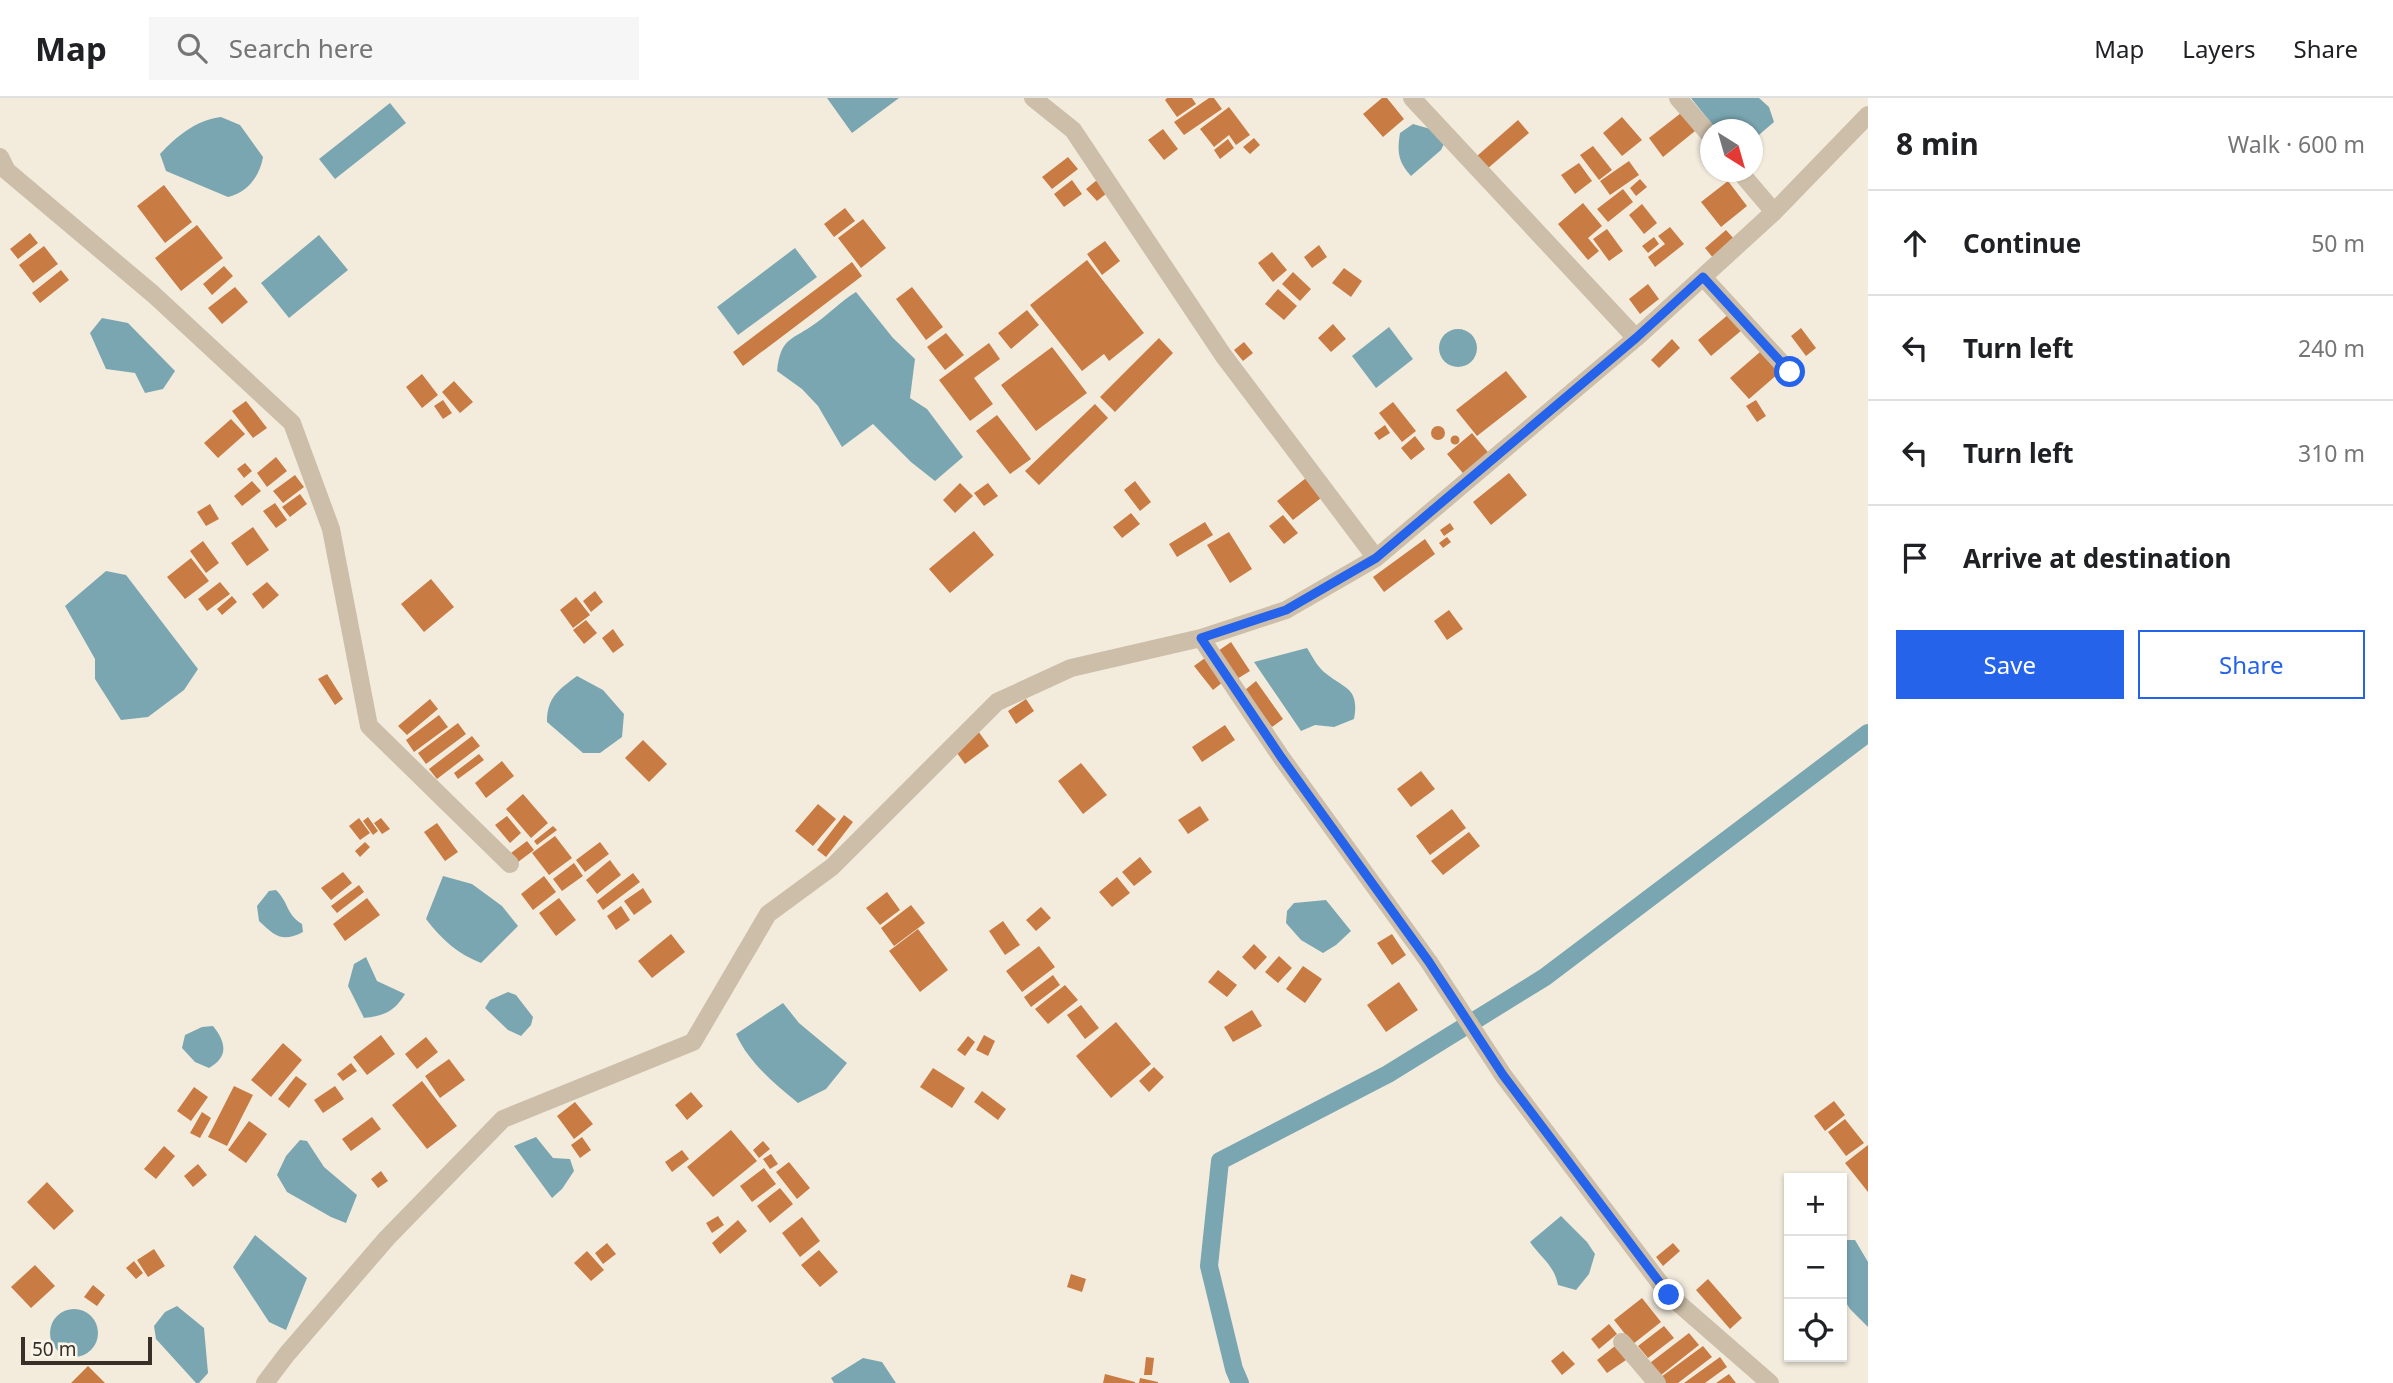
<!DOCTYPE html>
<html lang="en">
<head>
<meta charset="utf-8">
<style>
  body { margin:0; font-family:"Noto Sans",sans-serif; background:#f6f6f6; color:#202124 }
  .controls { position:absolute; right:21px; bottom:21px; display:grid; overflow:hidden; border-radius:0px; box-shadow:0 2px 5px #0004 }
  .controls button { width:63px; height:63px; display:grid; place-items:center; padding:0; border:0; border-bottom:2px solid #e0e0e0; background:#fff; color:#202124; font:35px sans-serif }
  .compass { position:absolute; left:1700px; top:21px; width:63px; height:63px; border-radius:50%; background:#fff; box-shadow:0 2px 5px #0004; rotate:143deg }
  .scale { position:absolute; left:21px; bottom:18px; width:131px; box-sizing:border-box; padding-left:7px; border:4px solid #383028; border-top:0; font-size:19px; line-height:24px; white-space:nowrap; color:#383028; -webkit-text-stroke:5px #faf5e9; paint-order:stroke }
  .stop { position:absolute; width:21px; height:21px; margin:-16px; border:5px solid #2563eb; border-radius:50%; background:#fff }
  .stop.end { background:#2563eb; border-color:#fff; box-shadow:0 2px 7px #0008 }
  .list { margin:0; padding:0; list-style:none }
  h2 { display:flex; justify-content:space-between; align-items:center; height:91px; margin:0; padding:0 28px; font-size:30px }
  h2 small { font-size:23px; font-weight:400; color:#757577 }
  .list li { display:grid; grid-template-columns:46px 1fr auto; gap:21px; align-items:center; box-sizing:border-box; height:105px; padding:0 28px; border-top:2px solid #e0e0e0 }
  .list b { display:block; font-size:26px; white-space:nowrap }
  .list em { font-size:23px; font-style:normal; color:#757577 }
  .actions { display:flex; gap:14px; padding:21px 28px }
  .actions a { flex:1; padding:16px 0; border:2px solid #2563eb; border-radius:0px; text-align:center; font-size:24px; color:#2563eb }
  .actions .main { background:#2563eb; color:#fff }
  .icon { flex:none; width:38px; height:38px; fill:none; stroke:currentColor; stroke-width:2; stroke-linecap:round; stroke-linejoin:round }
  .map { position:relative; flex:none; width:1868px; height:1285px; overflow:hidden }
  header { display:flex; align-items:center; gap:42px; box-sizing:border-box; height:98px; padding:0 35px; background:#fff; border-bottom:2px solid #e0e0e0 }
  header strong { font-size:33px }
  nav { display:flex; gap:38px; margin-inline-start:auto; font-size:24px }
  .search { width:490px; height:63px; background:#f6f6f6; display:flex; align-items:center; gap:18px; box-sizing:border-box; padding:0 24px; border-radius:0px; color:#757577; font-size:26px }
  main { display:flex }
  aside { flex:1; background:#fff }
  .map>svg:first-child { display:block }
  .water { fill:#7aa6b1 }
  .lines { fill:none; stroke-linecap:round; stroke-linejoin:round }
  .canal { stroke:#7aa6b1; stroke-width:18 }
  .building { fill:#c97b44 }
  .minor { stroke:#ccbea8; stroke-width:18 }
  .route { stroke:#2563eb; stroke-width:9 }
</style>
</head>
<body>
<header>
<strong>Map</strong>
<div class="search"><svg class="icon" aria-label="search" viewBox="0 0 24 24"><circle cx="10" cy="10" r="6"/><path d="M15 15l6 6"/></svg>Search here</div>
<nav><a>Map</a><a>Layers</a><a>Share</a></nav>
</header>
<main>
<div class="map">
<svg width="1868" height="1285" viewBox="0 0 1868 1285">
  <rect width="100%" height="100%" fill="#f3ecdd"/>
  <path class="water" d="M827 0H899L852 35Z
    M1691 0H1759L1769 9 1774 24 1753 42 1752 32 1716 31Z
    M390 5 406 25 335 81 319 61Z
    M221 19 240 27 263 59C260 78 247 95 228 99L166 73 160 56C177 38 196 22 221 19Z
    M1413 26 1434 32 1444 46 1441 52 1411 78C1398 64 1397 54 1400 35Z
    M319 137 348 172 289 220 261 185Z
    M795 150 817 179 738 237 717 209Z
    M856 194 893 240 915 261 910 300 927 311 963 359 935 383 911 364 873 326 842 349 818 308 802 291 777 273C781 238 792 243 816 225 830 215 841 203 856 194Z
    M102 220 128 225 175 273 163 291 145 295 135 275 106 271 90 235Z
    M1389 229 1413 261 1376 290 1352 258Z
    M1439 250a19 19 0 1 1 38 0a19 19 0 1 1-38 0Z
    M106 473 126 477 198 571 184 592 148 619 121 622 95 581V561L65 508Z
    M1307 550C1312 558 1317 568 1324 574 1344 591 1360 589 1354 621L1334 629 1315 627 1301 633 1254 564Z
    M577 578 603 592 624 616 622 639 600 655H583L547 624C547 600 558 592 577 578Z
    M443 778 472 786 502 808 518 828 481 865C458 856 441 841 426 821Z
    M276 792C290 806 285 815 302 826L303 834C282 845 275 838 259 823L257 808 269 793Z
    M1326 802 1351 833 1336 847 1323 855 1301 842 1286 825 1287 813 1294 805Z
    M366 859 377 883 405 896C395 913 384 918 364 920L348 888 354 866Z
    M508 894 516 897 533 919 531 927 521 938 508 932 485 910 490 902Z
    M783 905 799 925 847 965 826 991 798 1005C774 985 749 965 736 936Z
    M213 928C226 944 229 959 209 970L195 964 182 950 185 937 202 929Z
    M536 1039 553 1060 570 1061 574 1073 562 1091 552 1100 514 1048Z
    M300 1042 307 1043 324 1069 357 1097 346 1125 331 1119 287 1094 277 1077 286 1058Z
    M1561 1118 1587 1144 1595 1156 1589 1176 1576 1192 1558 1187C1554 1167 1542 1161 1530 1144Z
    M255 1137 307 1180 286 1232 269 1224 233 1169Z
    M1842 1142H1855L1868 1164V1229L1850 1211 1842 1198Z
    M177 1208 204 1230 208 1275 199 1285H196L156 1241 154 1228 165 1214Z
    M50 1235a24 24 0 1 1 48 0a24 24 0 1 1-48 0Z
    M863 1260 882 1264 896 1285H834L831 1280Z"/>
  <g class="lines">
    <path class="canal" d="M1240 1285 1234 1271 1209 1168 1220 1063 1388 976 1545 879 1868 635"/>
  </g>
  <path class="building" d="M1167 0H1192L1196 6 1177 19 1165 2Z
    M1209 0H1214L1222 11 1184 37 1174 24Z
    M1382 0H1387L1404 21 1383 39 1363 16Z
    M1229 9 1250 37 1236 47 1229 37 1214 49 1200 31Z
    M1681 15 1695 33 1663 59 1649 40Z
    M1622 19 1642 42 1622 58 1603 35Z
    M1518 22 1529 35 1487 71 1477 58Z
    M1163 31 1178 51 1164 62 1148 42Z
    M1254 40 1260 47 1250 56 1243 49Z
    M1228 41 1234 50 1220 61 1214 52Z
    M1593 48 1612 72 1599 82 1580 57Z
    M1068 59 1078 71 1052 91 1042 79Z
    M1629 63 1639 77 1610 97 1600 83Z
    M1579 65 1592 83 1575 96 1561 77Z
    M1640 81 1647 89 1636 98 1630 90Z
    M1072 82 1082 96 1064 109 1054 96Z
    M1097 82 1107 95 1097 103 1086 91Z
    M1728 83 1747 108 1721 129 1701 104Z
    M164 87 192 124 165 145 137 108Z
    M1623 91 1633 104 1608 124 1597 111Z
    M1583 105 1602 128 1588 140 1599 153 1588 162 1558 126Z
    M1642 106 1657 125 1644 136 1629 117Z
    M845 110 855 123 834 139 824 126Z
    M863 121 886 150 861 170 838 140Z
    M197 127 223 160 181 193 155 160Z
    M1670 129 1684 146 1655 169 1648 159 1665 146 1658 138Z
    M1607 131 1623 153 1609 163 1593 141Z
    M1726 132 1735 142 1714 161 1705 150Z
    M30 135 38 145 18 161 10 151Z
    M1654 139 1659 146 1648 155 1642 148Z
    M1105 143 1120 163 1102 177 1087 156Z
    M1319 147 1327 159 1312 170 1304 159Z
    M44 148 58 166 33 185 19 167Z
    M1272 154 1287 172 1273 184 1258 165Z
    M1087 162 1144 235 1109 263 1104 256 1082 273 1030 207Z
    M852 164 862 178 743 268 733 254Z
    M224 168 233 178 212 197 203 186Z
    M1344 170 1362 183 1351 199 1332 185Z
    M61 172 69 182 40 205 32 195Z
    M1293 174 1311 191 1300 203 1282 186Z
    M1648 186 1659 201 1640 216 1629 201Z
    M235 189 248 204 222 226 208 210Z
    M912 189 943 229 926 242 896 201Z
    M1278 191 1297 208 1284 222 1265 206Z
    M1027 212 1039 227 1011 251 998 235Z
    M1729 216 1742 232 1711 258 1698 242Z
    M1333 226 1346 241 1331 254 1318 240Z
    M1801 230 1816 250 1806 258 1791 238Z
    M946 235 964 257 945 272 927 249Z
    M1159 240 1173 255 1115 314 1100 299Z
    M1672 241 1680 250 1659 270 1651 262Z
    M1244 244 1253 255 1243 263 1234 252Z
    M989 245 1000 261 974 280 993 306 970 323 939 282Z
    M1052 249 1087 295 1036 333 1001 287Z
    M1760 254 1779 275 1749 301 1730 280Z
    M1506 273 1527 299 1477 338 1456 312Z
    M422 276 438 297 422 310 406 289Z
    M454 283 473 304 460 315 442 294Z
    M443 302 452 315 443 321 434 308Z
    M1756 302 1766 318 1757 324 1746 308Z
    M246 303 267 330 253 340 232 313Z
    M1393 304 1416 333 1402 344 1379 315Z
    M1095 306 1108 320 1039 387 1025 373Z
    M997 317 1031 361 1010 376 976 333Z
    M231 321 245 336 218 360 204 345Z
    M1385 327 1390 335 1379 342 1374 335Z
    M1431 335a7 7 0 1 1 14 0a7 7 0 1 1-14 0Z
    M1472 335 1492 359 1467 380 1447 356Z
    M1450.5 342a4.5 4.5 0 1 1 9 0a4.5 4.5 0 1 1-9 0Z
    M1415 338 1425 351 1411 362 1401 350Z
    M276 359 287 373 267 389 257 375Z
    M245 365 252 373 244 380 237 371Z
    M1509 375 1527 397 1491 427 1473 404Z
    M295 377 304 389 283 405 273 393Z
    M1306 380 1321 400 1293 422 1277 403Z
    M252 383 261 393 242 408 234 398Z
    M1135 383 1151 404 1140 413 1124 392Z
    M960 385 973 398 955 415 943 402Z
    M988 385 998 398 984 408 974 395Z
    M300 396 307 406 290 419 282 409Z
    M275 405 287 422 276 430 263 413Z
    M210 406 219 421 206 428 197 414Z
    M1131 415 1140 426 1122 440 1113 429Z
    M1283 417 1298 435 1284 446 1269 428Z
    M1205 424 1213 437 1177 459 1169 446Z
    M1450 425 1454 431 1444 438 1440 432Z
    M253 429 269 452 247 468 231 445Z
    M974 433 994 457 950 495 929 471Z
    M1229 434 1252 471 1230 485 1207 447Z
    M1447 439 1451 444 1443 450 1439 445Z
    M1425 441 1435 456 1384 494 1373 479Z
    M203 443 219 465 206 475 190 453Z
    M191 460 209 483 185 501 167 479Z
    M431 481 454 509 424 534 401 506Z
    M220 484 230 496 207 513 198 501Z
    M267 484 279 497 263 511 252 496Z
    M595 493 603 504 591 514 583 503Z
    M232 498 237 504 222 517 217 511Z
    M576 499 590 517 573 530 560 512Z
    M1449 512 1463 531 1447 542 1434 523Z
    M586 522 597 535 584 546 573 532Z
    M613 531 624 547 613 555 602 540Z
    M1231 544 1250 573 1237 581 1218 553Z
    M1205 560 1223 584 1213 592 1194 568Z
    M327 576 343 601 335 607 318 581Z
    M1256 583 1283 621 1272 629 1245 592Z
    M430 601 438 611 407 637 398 628Z
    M1026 601 1034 613 1016 626 1008 613Z
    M439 617 448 629 414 654 406 642Z
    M458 625 466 636 426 666 418 655Z
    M1225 627 1235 642 1202 664 1192 649Z
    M978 633 989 648 965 666 954 651Z
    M472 638 480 648 437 681 429 671Z
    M643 642 667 666 649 684 625 660Z
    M479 656 484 662 458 681 454 675Z
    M502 663 514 678 486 700 475 685Z
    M1081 665 1107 697 1083 716 1058 683Z
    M1421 673 1435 691 1411 709 1397 691Z
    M523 696 548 725 531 740 506 711Z
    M818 706 836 721 813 748 795 733Z
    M1200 708 1209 722 1188 736 1178 722Z
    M1452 711 1466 730 1430 757 1416 738Z
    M844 717 853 724 826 759 817 752Z
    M507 718 521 735 510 745 495 727Z
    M368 719 378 733 373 737 363 723Z
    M359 720 370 735 360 742 349 728Z
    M381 720 390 731 382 736 374 725Z
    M437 725 458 754 445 763 424 734Z
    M553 728 557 732 537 747 534 743Z
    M1469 734 1480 748 1443 777 1431 763Z
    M555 738 572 760 549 777 532 755Z
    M527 743 534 752 518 764 511 755Z
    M365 744 370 749 360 759 355 753Z
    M600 744 609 756 585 774 576 762Z
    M1140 759 1152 774 1134 788 1122 774Z
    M610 762 621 777 597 796 586 782Z
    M574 765 583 778 562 793 553 781Z
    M343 774 352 785 331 802 321 790Z
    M633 775 640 784 603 812 597 803Z
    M544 778 556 794 533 812 521 796Z
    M1117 779 1130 795 1112 809 1099 794Z
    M359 787 364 794 337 815 331 808Z
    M643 790 652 804 634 817 624 803Z
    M887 794 900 812 880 827 866 810Z
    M367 800 380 817 345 843 333 826Z
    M559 800 576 822 556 838 539 815Z
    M911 807 925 825 894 848 881 830Z
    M621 808 630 822 616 832 607 818Z
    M1041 809 1051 820 1036 833 1026 822Z
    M1003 823 1020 847 1005 857 989 833Z
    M918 831 948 872 920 894 889 853Z
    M671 836 685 854 652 880 638 863Z
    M1392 836 1406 857 1392 867 1377 845Z
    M1254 846 1267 859 1255 872 1242 859Z
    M1039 848 1055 869 1022 894 1006 873Z
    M1279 858 1292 870 1278 885 1265 874Z
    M1303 868 1322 881 1305 905 1286 891Z
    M1218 872 1237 887 1227 899 1208 884Z
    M1053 877 1060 887 1031 909 1024 899Z
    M1399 884 1418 912 1386 934 1367 907Z
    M1065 887 1078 902 1048 926 1035 911Z
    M1081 907 1099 930 1085 941 1067 917Z
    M1252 912 1262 928 1233 944 1224 929Z
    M1116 924 1151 966 1111 1000 1076 958Z
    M381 937 395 956 367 977 353 959Z
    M984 937 995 943 988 958 976 952Z
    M968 938 975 944 965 958 957 952Z
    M426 939 438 954 417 971 405 956Z
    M283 945 302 962 271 999 251 982Z
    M449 961 465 982 440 1000 425 978Z
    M351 965 357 973 343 983 337 976Z
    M1154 969 1164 979 1149 994 1139 983Z
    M933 970 965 990 952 1010 920 989Z
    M296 978 307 986 289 1010 278 1001Z
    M422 983 457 1028 427 1051 392 1007Z
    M234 988 253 997 227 1048 208 1039Z
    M335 988 344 1001 323 1015 314 1002Z
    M194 989 208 999 191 1023 177 1013Z
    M982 993 1006 1011 998 1022 974 1004Z
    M691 994 703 1008 687 1022 675 1007Z
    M1834 1003 1845 1017 1825 1033 1814 1018Z
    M575 1004 593 1026 574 1041 557 1018Z
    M202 1014 211 1020 200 1040 190 1035Z
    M372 1019 381 1031 351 1053 342 1041Z
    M1845 1021 1864 1045 1846 1058 1828 1034Z
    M249 1023 267 1036 246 1065 228 1052Z
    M731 1032 757 1063 713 1099 687 1069Z
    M582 1039 591 1052 580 1060 571 1047Z
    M763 1043 770 1051 759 1060 753 1052Z
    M1868 1047V1094L1845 1065Z
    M164 1048 175 1058 156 1081 144 1071Z
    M682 1052 689 1061 672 1074 665 1064Z
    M771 1056 778 1066 770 1071 763 1061Z
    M789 1064 810 1090 797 1101 776 1074Z
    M198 1066 207 1077 193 1089 184 1078Z
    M764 1070 776 1086 752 1104 740 1088Z
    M381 1073 388 1083 378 1090 371 1081Z
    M47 1084 74 1113 54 1132 27 1104Z
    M780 1090 793 1106 770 1125 757 1108Z
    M718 1118 724 1127 712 1135 706 1125Z
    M802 1119 820 1143 800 1159 782 1135Z
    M738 1122 747 1133 720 1156 712 1145Z
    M607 1145 616 1156 603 1166 595 1155Z
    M1673 1145 1680 1153 1663 1168 1656 1159Z
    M154 1151 165 1168 148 1179 137 1162Z
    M819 1152 838 1174 820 1189 801 1167Z
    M587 1153 604 1172 591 1183 574 1165Z
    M134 1163 143 1175 136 1181 126 1170Z
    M35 1167 55 1188 31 1210 11 1189Z
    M1071 1176 1086 1181 1082 1194 1067 1189Z
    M1708 1181 1742 1220 1730 1231 1696 1192Z
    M93 1187 105 1197 97 1208 84 1199Z
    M1642 1200 1661 1224 1633 1246 1614 1222Z
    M1609 1226 1617 1236 1599 1251 1591 1241Z
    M1664 1228 1674 1240 1648 1260 1638 1248Z
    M1689 1235 1699 1247 1656 1281 1646 1268Z
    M1615 1248 1626 1262 1607 1275 1597 1262Z
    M1703 1248 1712 1259 1678 1285H1666L1661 1279Z
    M1563 1253 1575 1266 1562 1277 1551 1263Z
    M1146 1259 1154 1260 1152 1277H1144Z
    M1720 1259 1727 1269 1705 1285H1684Z
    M88 1268 105 1285H71Z
    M1105 1276 1135 1284V1285H1103Z
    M1729 1276 1736 1285H1716Z
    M1140 1280 1158 1284V1285H1139Z"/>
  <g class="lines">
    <path class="minor" d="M1033 0 1073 32 1223 257 1376 460
      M1412 0 1636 240
      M1678 0 1710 37
      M0 59 7 73 153 196 292 325 331 431 369 628 510 766
      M1740 74 1774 114
      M1703 179 1790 274
      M1201 540 1281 659 1429 864 1503 977 1669 1197 1770 1285
      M1622 1244 1657 1285
      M265 1285 287 1256 387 1140 503 1021 693 944 768 816 832 769 997 604 1071 570 1201 540 1286 512 1376 460 1636 240 1774 114 1868 17"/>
  </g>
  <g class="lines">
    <path class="route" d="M1669 1197 1503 977 1429 864 1281 659 1201 540 1286 512 1376 460 1636 240 1703 179 1790 274"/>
  </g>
</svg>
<div class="controls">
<button>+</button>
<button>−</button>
<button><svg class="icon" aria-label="locate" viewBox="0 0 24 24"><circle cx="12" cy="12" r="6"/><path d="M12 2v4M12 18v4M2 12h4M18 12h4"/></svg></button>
</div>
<svg class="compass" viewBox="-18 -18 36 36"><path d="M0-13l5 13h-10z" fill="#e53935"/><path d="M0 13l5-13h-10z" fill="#757577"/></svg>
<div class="scale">50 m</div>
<div class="stop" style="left:1790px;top:274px"></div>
<div class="stop end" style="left:1669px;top:1197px"></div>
</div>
<aside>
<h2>8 min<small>Walk · 600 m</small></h2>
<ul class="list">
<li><svg class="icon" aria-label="ahead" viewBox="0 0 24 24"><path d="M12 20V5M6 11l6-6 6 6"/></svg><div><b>Continue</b></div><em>50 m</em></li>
<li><svg class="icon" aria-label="left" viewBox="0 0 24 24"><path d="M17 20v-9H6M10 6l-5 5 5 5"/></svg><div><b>Turn left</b></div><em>240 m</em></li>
<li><svg class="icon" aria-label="left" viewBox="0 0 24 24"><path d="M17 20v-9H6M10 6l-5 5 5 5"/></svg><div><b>Turn left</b></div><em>310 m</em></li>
<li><svg class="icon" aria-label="arrive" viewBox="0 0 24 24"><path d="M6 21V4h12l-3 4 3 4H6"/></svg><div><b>Arrive at destination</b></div></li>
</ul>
<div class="actions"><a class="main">Save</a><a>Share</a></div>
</aside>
</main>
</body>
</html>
